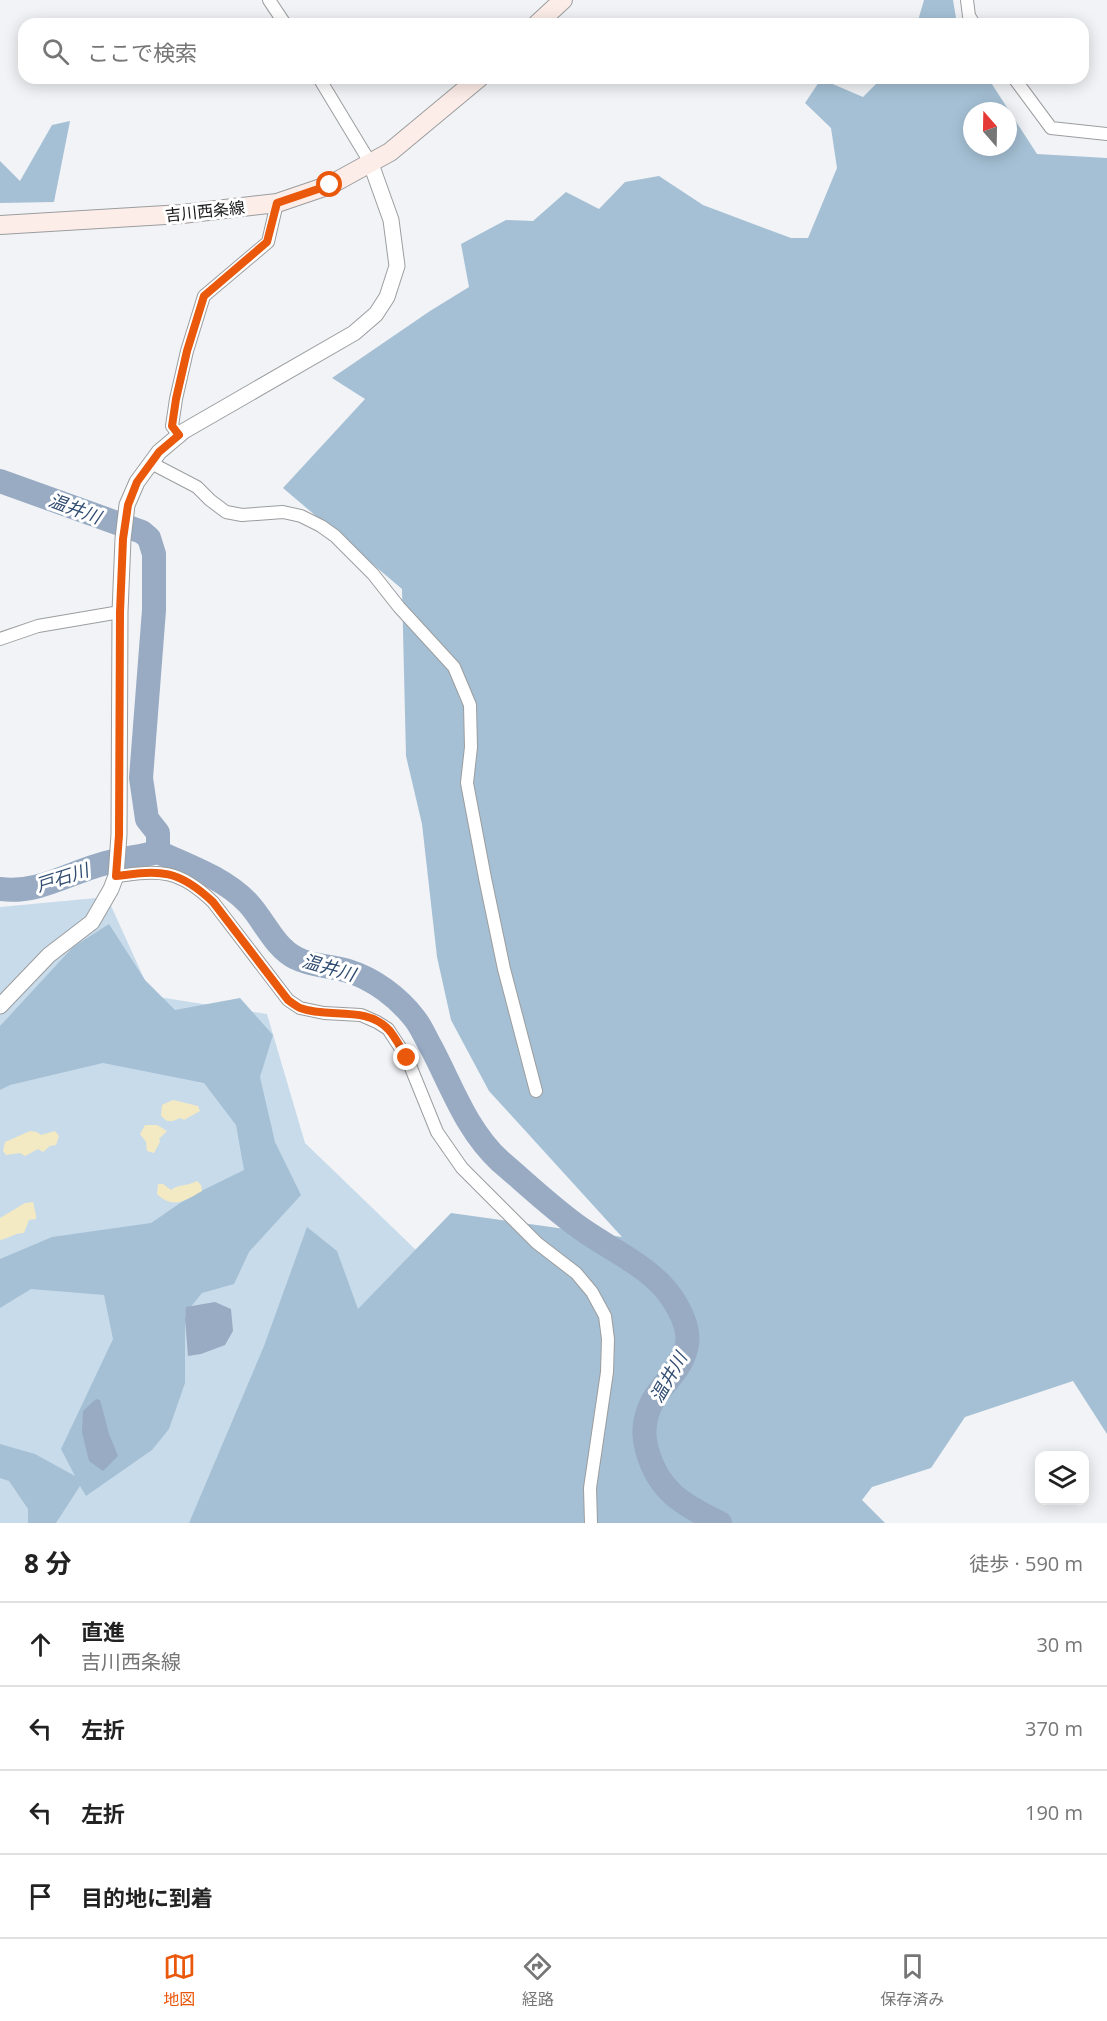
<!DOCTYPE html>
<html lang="ja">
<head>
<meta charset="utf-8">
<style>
  body { margin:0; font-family:"Open Sans","Noto Sans JP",sans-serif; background:#f2f2f2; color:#222 }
  .controls { position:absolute; right:18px; bottom:18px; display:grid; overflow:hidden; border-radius:12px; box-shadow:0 3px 15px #0003 }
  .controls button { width:54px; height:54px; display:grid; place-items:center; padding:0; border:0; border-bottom:2px solid #e0e0e0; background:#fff; color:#222; font:30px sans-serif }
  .compass { position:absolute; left:963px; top:102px; width:54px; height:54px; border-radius:50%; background:#fff; box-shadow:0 3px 15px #0003; rotate:340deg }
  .stop { position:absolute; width:18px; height:18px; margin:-14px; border:4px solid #ea580c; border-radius:50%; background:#fff }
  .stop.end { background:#ea580c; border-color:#fff; box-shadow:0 2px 6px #0008 }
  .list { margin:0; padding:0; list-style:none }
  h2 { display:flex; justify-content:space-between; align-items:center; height:78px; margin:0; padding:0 24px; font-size:26px }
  h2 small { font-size:20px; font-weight:400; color:#767676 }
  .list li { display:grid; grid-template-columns:39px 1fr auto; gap:18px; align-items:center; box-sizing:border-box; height:84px; padding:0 24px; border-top:2px solid #e0e0e0 }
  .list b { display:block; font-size:22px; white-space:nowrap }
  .list p { margin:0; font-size:20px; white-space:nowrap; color:#767676 }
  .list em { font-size:20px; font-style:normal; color:#767676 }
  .icon { flex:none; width:33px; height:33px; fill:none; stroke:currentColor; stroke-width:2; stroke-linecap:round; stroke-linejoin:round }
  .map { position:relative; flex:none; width:1107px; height:1523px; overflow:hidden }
  .search { position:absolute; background:#fff; box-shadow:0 3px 15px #0003; left:18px; right:18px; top:18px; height:66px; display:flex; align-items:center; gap:15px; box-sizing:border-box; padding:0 21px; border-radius:18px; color:#767676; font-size:22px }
  .sheet { height:414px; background:#fff }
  nav { display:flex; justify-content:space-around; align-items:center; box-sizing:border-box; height:84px; border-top:2px solid #e0e0e0; background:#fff; font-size:16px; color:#767676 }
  nav a { display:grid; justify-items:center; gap:3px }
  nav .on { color:#ea580c }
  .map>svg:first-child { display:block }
  .green { fill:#c8dbea }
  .forest { fill:#a5c0d5; fill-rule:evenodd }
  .sand { fill:#f3eac4 }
  .water { fill:#98abc3 }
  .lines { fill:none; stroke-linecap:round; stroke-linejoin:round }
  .river { stroke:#98abc3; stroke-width:24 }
  .minor-casing { stroke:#9b9d9f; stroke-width:14 }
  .tertiary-casing { stroke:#9b9d9f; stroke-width:17 }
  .secondary-casing { stroke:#9b9d9f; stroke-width:20 }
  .minor { stroke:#fff; stroke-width:12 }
  .tertiary { stroke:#fff; stroke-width:15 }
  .secondary { stroke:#fdede8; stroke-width:18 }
  .route { stroke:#ea580c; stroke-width:8 }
  .labels { text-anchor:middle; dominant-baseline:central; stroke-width:6; stroke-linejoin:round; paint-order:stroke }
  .street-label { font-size:16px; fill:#161718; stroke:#fff }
  .water-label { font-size:18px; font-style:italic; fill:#314d72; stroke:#fff }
</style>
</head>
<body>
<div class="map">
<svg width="1107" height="1523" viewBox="0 0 1107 1523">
  <rect width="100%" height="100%" fill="#f1f3f6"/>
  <path class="green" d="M107 897 152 996 267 1014 305 1143 472 1304 560 1523H0V907Z"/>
  <path class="forest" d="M924 0H953L957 24H917Z
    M882 78H988L1037 154 1107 158V1434L1073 1381 965 1417 931 1468 872 1487 862 1500 885 1523H189L264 1346 307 1227 337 1251 358 1309 451 1213 622 1237 489 1091 451 1020 437 957 422 824 406 756 402 589 283 488 365 399 332 378 430 311 469 287 461 244 506 220 533 221 566 192 599 209 625 182 659 176 703 205 791 238H808L837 168 831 128 805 103 821 79 863 97ZM972 111H1008V147H972Z
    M70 121 54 202 0 203V161L20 181 52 125Z
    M109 924 145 980 175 1010 240 998 273 1035 260 1077 275 1142 301 1195 249 1252 234 1284 202 1293 185 1314V1383L169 1429 152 1450 86 1496 80 1486 56 1523H28V1509L9 1481 0 1478V1444L35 1454 75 1476 61 1449 113 1339 104 1295 31 1289 0 1308V1259L52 1237 151 1223 189 1197 244 1170 236 1125 204 1083 103 1063 10 1085 0 1090V1026L73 947Z"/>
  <path class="sand" d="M173 1100 198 1106 200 1111 184 1120 180 1118 173 1121H167L161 1116 162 1105Z
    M145 1125H157L167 1131 159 1139 160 1142 154 1153 147 1151 146 1142 140 1134Z
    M30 1131 37 1132 41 1135 55 1131 59 1136 56 1145 50 1146 43 1152 38 1149 25 1156 20 1153 6 1155 3 1151 5 1142Z
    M197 1181 201 1185 202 1191C186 1200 174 1210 157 1194L158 1184H163L171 1190C179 1184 188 1186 197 1181Z
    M33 1202 36 1215V1219L29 1220 24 1233C14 1233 10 1238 0 1240V1218L25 1203Z"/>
  <path class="water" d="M215 1302 231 1309 233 1331 225 1345 201 1354 188 1356 185 1319 186 1307Z
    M96 1399 100 1400 109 1434 118 1456 103 1471 89 1461 82 1432 83 1411Z"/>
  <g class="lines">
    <path class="river" d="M0 481 142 532 149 538 154 554V610L141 778 147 819 158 833V852
      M158 852C189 866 224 878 248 903 264 920 274 947 296 958 313 967 330 965 348 971 374 979 398 997 415 1019 422 1028 426 1039 432 1049 452 1087 467 1131 500 1161 527 1184 554 1210 583 1230 613 1251 652 1268 672 1298 682 1313 691 1332 686 1349 681 1370 662 1384 652 1402 644 1418 642 1433 647 1450 658 1491 683 1505 720 1523
      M0 889C36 894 65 875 99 865 118 859 139 857 158 852"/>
    <defs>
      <path id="minor" d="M269 0 285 24
        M967 0 969 16 974 24
        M319 78 371 164
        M1014 78 1051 128 1107 134
        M179 435 172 426 176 399 187 351 204 296 268 242 277 203
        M151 463 197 487 210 500 226 512 242 515 283 512 301 516 321 526 335 536 373 574 399 607 454 667 470 705 471 747 467 783 485 878 504 969 536 1091
        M0 639 38 626 120 612
        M116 876C160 870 179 869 213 902L288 1000 300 1008 324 1013 361 1015 377 1022 388 1029 407 1058 437 1132 462 1168 537 1243 576 1273 592 1292 605 1316 608 1339 607 1372 590 1488 591 1523"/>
      <path id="tertiary" d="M0 1006 49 955 92 922 111 889 116 876 119 835 120 612 123 539 127 505 137 482 159 452 184 431 354 333 376 314 387 297 397 266 391 220 371 164"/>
      <path id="secondary" d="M537 24 563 0
        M0 225 182 214 277 203 330 185 390 152 479 78"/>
    </defs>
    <use href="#minor" class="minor-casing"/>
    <use href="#tertiary" class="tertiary-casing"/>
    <use href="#secondary" class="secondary-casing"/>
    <use href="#minor" class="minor"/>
    <use href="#tertiary" class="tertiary"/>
    <use href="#secondary" class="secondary"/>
  </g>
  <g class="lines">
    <path class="route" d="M330 185 277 203 267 242 204 296 187 351 176 399 172 426 179 435 159 452 137 482 128 505 123 539 120 612 119 835 116 876C161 870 178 869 213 902L288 1000C292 1003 296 1006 300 1008 329 1019 366 1005 389 1030 396 1038 401 1049 407 1058"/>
  </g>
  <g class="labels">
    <g class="street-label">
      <text transform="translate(205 211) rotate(-6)">吉川西条線</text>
    </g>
    <g class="water-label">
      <text transform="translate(75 508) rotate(20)">温井川</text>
      <text transform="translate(62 877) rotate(-18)">戸石川</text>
      <text transform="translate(329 967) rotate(16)">温井川</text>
      <text transform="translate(668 1377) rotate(-60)">温井川</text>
    </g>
  </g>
</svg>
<div class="controls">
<button><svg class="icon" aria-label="layers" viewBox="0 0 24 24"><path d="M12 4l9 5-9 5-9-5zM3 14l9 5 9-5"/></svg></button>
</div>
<svg class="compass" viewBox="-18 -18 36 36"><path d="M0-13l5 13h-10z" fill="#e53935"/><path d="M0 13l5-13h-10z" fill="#767676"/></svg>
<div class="stop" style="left:330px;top:185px"></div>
<div class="stop end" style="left:407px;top:1058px"></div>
<div class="search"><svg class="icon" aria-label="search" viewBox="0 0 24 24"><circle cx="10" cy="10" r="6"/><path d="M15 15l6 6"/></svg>ここで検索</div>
</div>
<section class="sheet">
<h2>8 分<small>徒歩 · 590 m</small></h2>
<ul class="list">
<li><svg class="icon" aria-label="ahead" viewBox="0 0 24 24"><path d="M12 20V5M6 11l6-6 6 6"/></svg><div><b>直進</b><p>吉川西条線</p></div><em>30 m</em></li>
<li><svg class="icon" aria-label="left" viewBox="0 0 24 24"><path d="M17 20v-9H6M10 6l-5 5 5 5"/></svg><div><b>左折</b></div><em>370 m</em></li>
<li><svg class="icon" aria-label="left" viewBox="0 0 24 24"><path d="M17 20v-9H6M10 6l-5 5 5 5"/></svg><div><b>左折</b></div><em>190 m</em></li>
<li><svg class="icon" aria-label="arrive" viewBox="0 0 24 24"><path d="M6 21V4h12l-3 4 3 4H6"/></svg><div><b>目的地に到着</b></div></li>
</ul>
</section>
<nav>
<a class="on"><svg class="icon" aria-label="map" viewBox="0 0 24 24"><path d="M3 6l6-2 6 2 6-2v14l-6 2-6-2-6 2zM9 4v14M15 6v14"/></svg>地図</a>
<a><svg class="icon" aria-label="directions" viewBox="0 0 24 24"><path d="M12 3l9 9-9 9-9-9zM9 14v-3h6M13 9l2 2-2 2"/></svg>経路</a>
<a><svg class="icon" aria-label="saved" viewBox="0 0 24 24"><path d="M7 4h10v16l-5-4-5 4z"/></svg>保存済み</a>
</nav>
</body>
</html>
